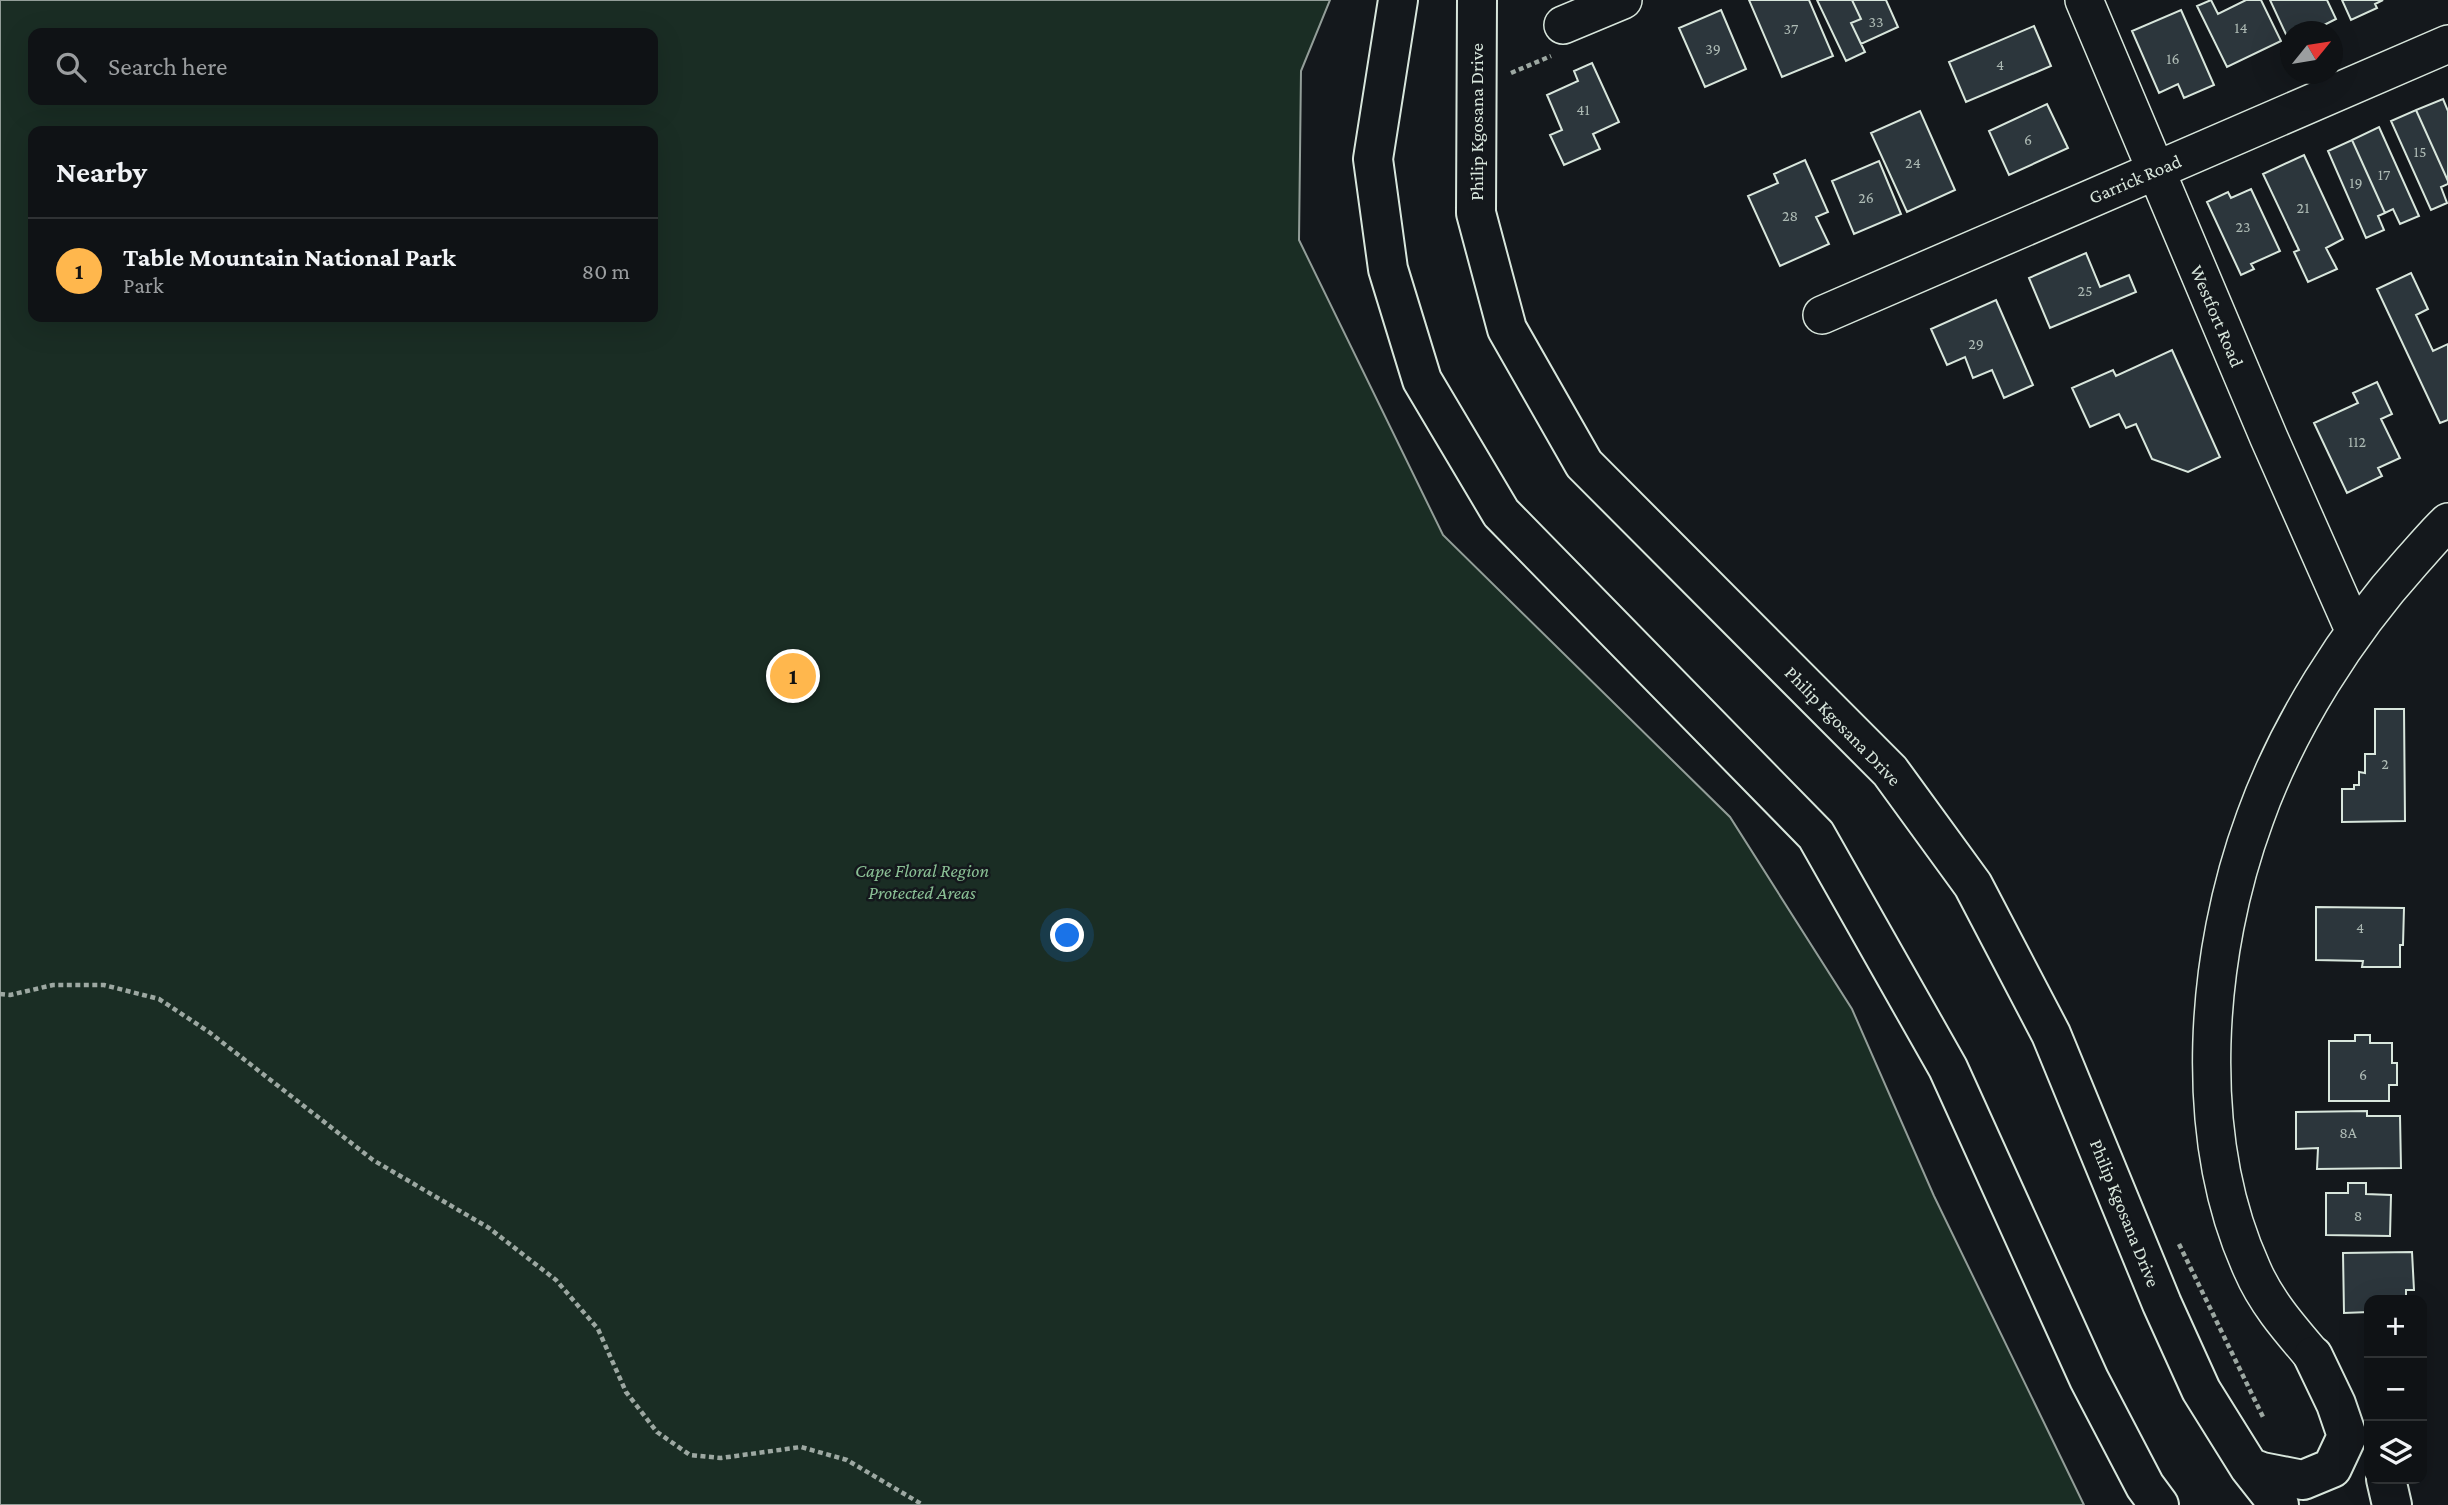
<!DOCTYPE html>
<html lang="en">
<head>
<meta charset="utf-8">
<style>
  body { margin:0; font-family:"Crimson Pro",serif; background:#181b1e; color:#f1f3f6 }
  .controls { position:absolute; right:21px; bottom:21px; display:grid; overflow:hidden; border-radius:14px; box-shadow:0 7px 28px #0002 }
  .controls button { width:63px; height:63px; display:grid; place-items:center; padding:0; border:0; border-bottom:2px solid #2f3234; background:#0f1215; color:#f1f3f6; font:35px sans-serif }
  .compass { position:absolute; left:2280px; top:21px; width:63px; height:63px; border-radius:50%; background:#0f1215; box-shadow:0 7px 28px #0002; rotate:60deg }
  .you { position:absolute; left:1068px; top:936px; width:24px; height:24px; margin:-18px; border:5px solid #fff; border-radius:50%; background:#1a73e8; box-shadow:0 0 0 10px #1a73e833 }
  .badge { display:grid; place-items:center; width:46px; height:46px; border-radius:50%; background:#ffb74d; color:#111; font-size:23px; font-weight:700 }
  .pin { position:absolute; translate:-50% -50%; border:4px solid #fff; box-shadow:0 2px 7px #0006 }
  .list { margin:0; padding:0; list-style:none }
  h2 { display:flex; justify-content:space-between; align-items:center; height:91px; margin:0; padding:0 28px; font-size:30px }
  h2 small { font-size:23px; font-weight:400; color:#9b9ea0 }
  .list li { display:grid; grid-template-columns:46px 1fr auto; gap:21px; align-items:center; box-sizing:border-box; height:105px; padding:0 28px; border-top:2px solid #2f3234 }
  .list b { display:block; font-size:26px; white-space:nowrap }
  .list p { margin:0; font-size:23px; white-space:nowrap; color:#9b9ea0 }
  .list em { font-size:23px; font-style:normal; color:#9b9ea0 }
  .icon { flex:none; width:38px; height:38px; fill:none; stroke:currentColor; stroke-width:2; stroke-linecap:round; stroke-linejoin:round }
  .map { position:relative; flex:none; width:2448px; height:1505px; overflow:hidden }
  .search { position:absolute; background:#0f1215; box-shadow:0 7px 28px #0002; left:28px; top:28px; width:630px; height:77px; display:flex; align-items:center; gap:18px; box-sizing:border-box; padding:0 24px; border-radius:14px; color:#9b9ea0; font-size:26px }
  .panel { position:absolute; background:#0f1215; box-shadow:0 7px 28px #0002; left:28px; top:126px; width:630px; height:196px; border-radius:14px }
  .map>svg:first-child { display:block }
  .green { fill:#1a2d24; stroke:#939e99; stroke-width:2; fill-rule:evenodd }
  .building { fill:#2c363c; stroke:#d8e6dc; stroke-width:2 }
  .lines { fill:none; stroke-linecap:round; stroke-linejoin:round }
  .minor-casing { stroke:#d8e6dc; stroke-width:40 }
  .major-casing { stroke:#d8e6dc; stroke-width:42 }
  .path { stroke:#9da8a2; stroke-width:4.5; stroke-dasharray:5 3.5; stroke-linecap:butt }
  .minor { stroke:#14181c; stroke-width:37 }
  .major { stroke:#14181c; stroke-width:38 }
  .labels { text-anchor:middle; dominant-baseline:central; stroke-width:5; stroke-linejoin:round; paint-order:stroke }
  .number-label { font-size:16px; fill:#adbab4 }
  .street-label { font-size:19px; fill:#d8e6dc; stroke:#14181c }
  .park-label { font-size:19px; font-style:italic; fill:#8ac095; stroke:#14181c }
</style>
</head>
<body>
<div class="map">
<svg width="2448" height="1505" viewBox="0 0 2448 1505">
  <rect width="100%" height="100%" fill="#14181c"/>
  <path class="green" d="M0 0H1330L1301 71 1299 240 1443 535 1730 817 1852 1009 1934 1196 2084 1505H0ZM33 33H653V100H33ZM33 131H653V317H33Z"/>
  <path class="building" d="M1749 0H1809L1833 56 1782 77Z
    M1817 0H1852L1861 19 1851 23 1865 52 1846 61Z
    M1852 0H1886L1898 27 1861 44 1851 23 1861 19Z
    M2211 0 2218 14 2246 0H2261L2281 41 2227 67 2197 6Z
    M2270 0H2327L2336 19 2316 29 2317 32H2290V43Z
    M2342 0H2383L2375 4 2377 8 2351 20Z
    M1721 10 1746 69 1705 87 1679 28Z
    M2181 10 2214 85 2184 98 2178 84 2159 93 2132 31Z
    M2034 26 2051 66 1966 102 1949 62Z
    M1592 63 1619 122 1593 134 1600 149 1564 165 1550 135 1562 130 1547 95 1578 81 1574 71Z
    M2443 99 2448 111V181L2416 110Z
    M2047 104 2068 148 2009 175 1989 131Z
    M2416 110 2448 181V184L2441 187 2447 203 2431 210 2391 121Z
    M1920 111 1955 190 1907 212 1871 133Z
    M2379 127 2419 216 2400 224 2393 209 2385 213 2352 140Z
    M2352 140 2385 213 2378 216 2384 230 2366 238 2328 151Z
    M2304 155 2343 239 2326 248 2337 269 2308 282 2294 252 2299 250 2263 174Z
    M1805 160 1828 212 1816 217 1829 244 1780 266 1748 196 1778 183 1774 174Z
    M1879 161 1901 214 1854 234 1832 181Z
    M2251 189 2280 251 2251 264 2254 269 2241 275 2207 202 2228 192 2231 198Z
    M2086 253 2100 287 2129 275 2136 292 2050 328 2029 278Z
    M2411 273 2428 309 2416 315 2433 351 2448 344V420L2440 423 2377 289Z
    M1996 300 2033 385 2004 398 1992 370 1973 378 1965 357 1947 365 1931 329Z
    M2172 350 2220 457 2188 472 2152 459 2136 424 2126 428 2119 414 2090 427 2072 388 2113 370 2116 376Z
    M2377 382 2392 414 2381 419 2400 458 2378 468 2382 476 2347 493 2314 423 2358 403 2353 393Z
    M2375 709H2404L2405 821 2342 822V789H2354V785H2359V772L2365 773V754H2375Z
    M2316 907 2404 908 2403 945H2400V967H2362L2363 961 2316 960Z
    M2355 1035H2370V1043H2392V1063H2397V1085H2389V1101H2329V1041H2355Z
    M2367 1111V1116H2400L2401 1168 2317 1169 2318 1148 2296 1149V1112Z
    M2348 1183H2366V1194L2391 1195 2390 1236 2326 1235V1193H2348Z
    M2412 1252 2414 1290H2406V1300H2369V1312L2344 1313 2343 1253Z"/>
  <g class="lines">
    <defs>
      <path id="minor" d="M2084 0 2269 438 2354 630
        M1563 25 1623 0
        M1822 315 2448 44
        M2313 1356C2290 1329 2266 1302 2252 1269 2191 1135 2205 953 2255 818 2288 726 2347 633 2412 561 2424 548 2435 534 2448 522"/>
      <path id="major" d="M1398 0 1373 159 1388 269 1422 380 1501 513 1816 835 1948 1068 2089 1379 2145 1486 2159 1505
        M1477 0 1476 213 1507 329 1584 464 1890 771 1973 885 2051 1034 2162 1304 2201 1390 2249 1467 2279 1505
        M2249 1467 2262 1472 2303 1480 2332 1468 2347 1436 2336 1404 2313 1356
        M2386 1479 2392 1505"/>
    </defs>
    <use href="#minor" class="minor-casing"/>
    <use href="#major" class="major-casing"/>
    <path class="path" d="M1511 73 1551 56
      M0 994 10 995 53 985H104L159 999 209 1032 373 1160 489 1228 556 1280 598 1329 626 1392 657 1432 690 1455 721 1458 801 1447 847 1460 923 1505
      M2179 1244 2264 1419"/>
    <use href="#minor" class="minor"/>
    <use href="#major" class="major"/>
  </g>
  <g class="labels">
    <g class="number-label">
      <text x="1876" y="21">33</text>
      <text x="2241" y="27">14</text>
      <text x="1791" y="28">37</text>
      <text x="1713" y="48">39</text>
      <text x="2173" y="58">16</text>
      <text x="2000" y="64">4</text>
      <text x="1583" y="109">41</text>
      <text x="2028" y="139">6</text>
      <text x="2420" y="151">15</text>
      <text x="1913" y="162">24</text>
      <text x="2384" y="174">17</text>
      <text x="2356" y="182">19</text>
      <text x="1866" y="197">26</text>
      <text x="2303" y="207">21</text>
      <text x="1790" y="215">28</text>
      <text x="2243" y="226">23</text>
      <text x="2085" y="290">25</text>
      <text x="1976" y="343">29</text>
      <text x="2357" y="441">112</text>
      <text x="2385" y="763">2</text>
      <text x="2360" y="927">4</text>
      <text x="2363" y="1074">6</text>
      <text x="2348" y="1132">8A</text>
      <text x="2358" y="1215">8</text>
    </g>
    <g class="street-label">
      <text transform="translate(1476 122) rotate(-90)">Philip Kgosana Drive</text>
      <text transform="translate(2135 179) rotate(-23)">Garrick Road</text>
      <text transform="translate(2217 316) rotate(67)">Westfort Road</text>
      <text transform="translate(1843 726) rotate(46)">Philip Kgosana Drive</text>
      <text transform="translate(2125 1213) rotate(68)">Philip Kgosana Drive</text>
    </g>
    <g class="park-label">
      <text x="922" y="870">Cape Floral Region<tspan x="922" dy="22">Protected Areas</tspan></text>
    </g>
  </g>
</svg>
<div class="controls">
<button>+</button>
<button>−</button>
<button><svg class="icon" aria-label="layers" viewBox="0 0 24 24"><path d="M12 4l9 5-9 5-9-5zM3 14l9 5 9-5"/></svg></button>
</div>
<svg class="compass" viewBox="-18 -18 36 36"><path d="M0-13l5 13h-10z" fill="#e53935"/><path d="M0 13l5-13h-10z" fill="#9b9ea0"/></svg>
<div class="you"></div>
<div class="pin badge" style="left:793px;top:676px">1</div>
<div class="search"><svg class="icon" aria-label="search" viewBox="0 0 24 24"><circle cx="10" cy="10" r="6"/><path d="M15 15l6 6"/></svg>Search here</div>
<section class="panel">
<h2>Nearby<small></small></h2>
<ul class="list">
<li><span class="badge">1</span><div><b>Table Mountain National Park</b><p>Park</p></div><em>80 m</em></li>
</ul>
</section>
</div>
</body>
</html>
